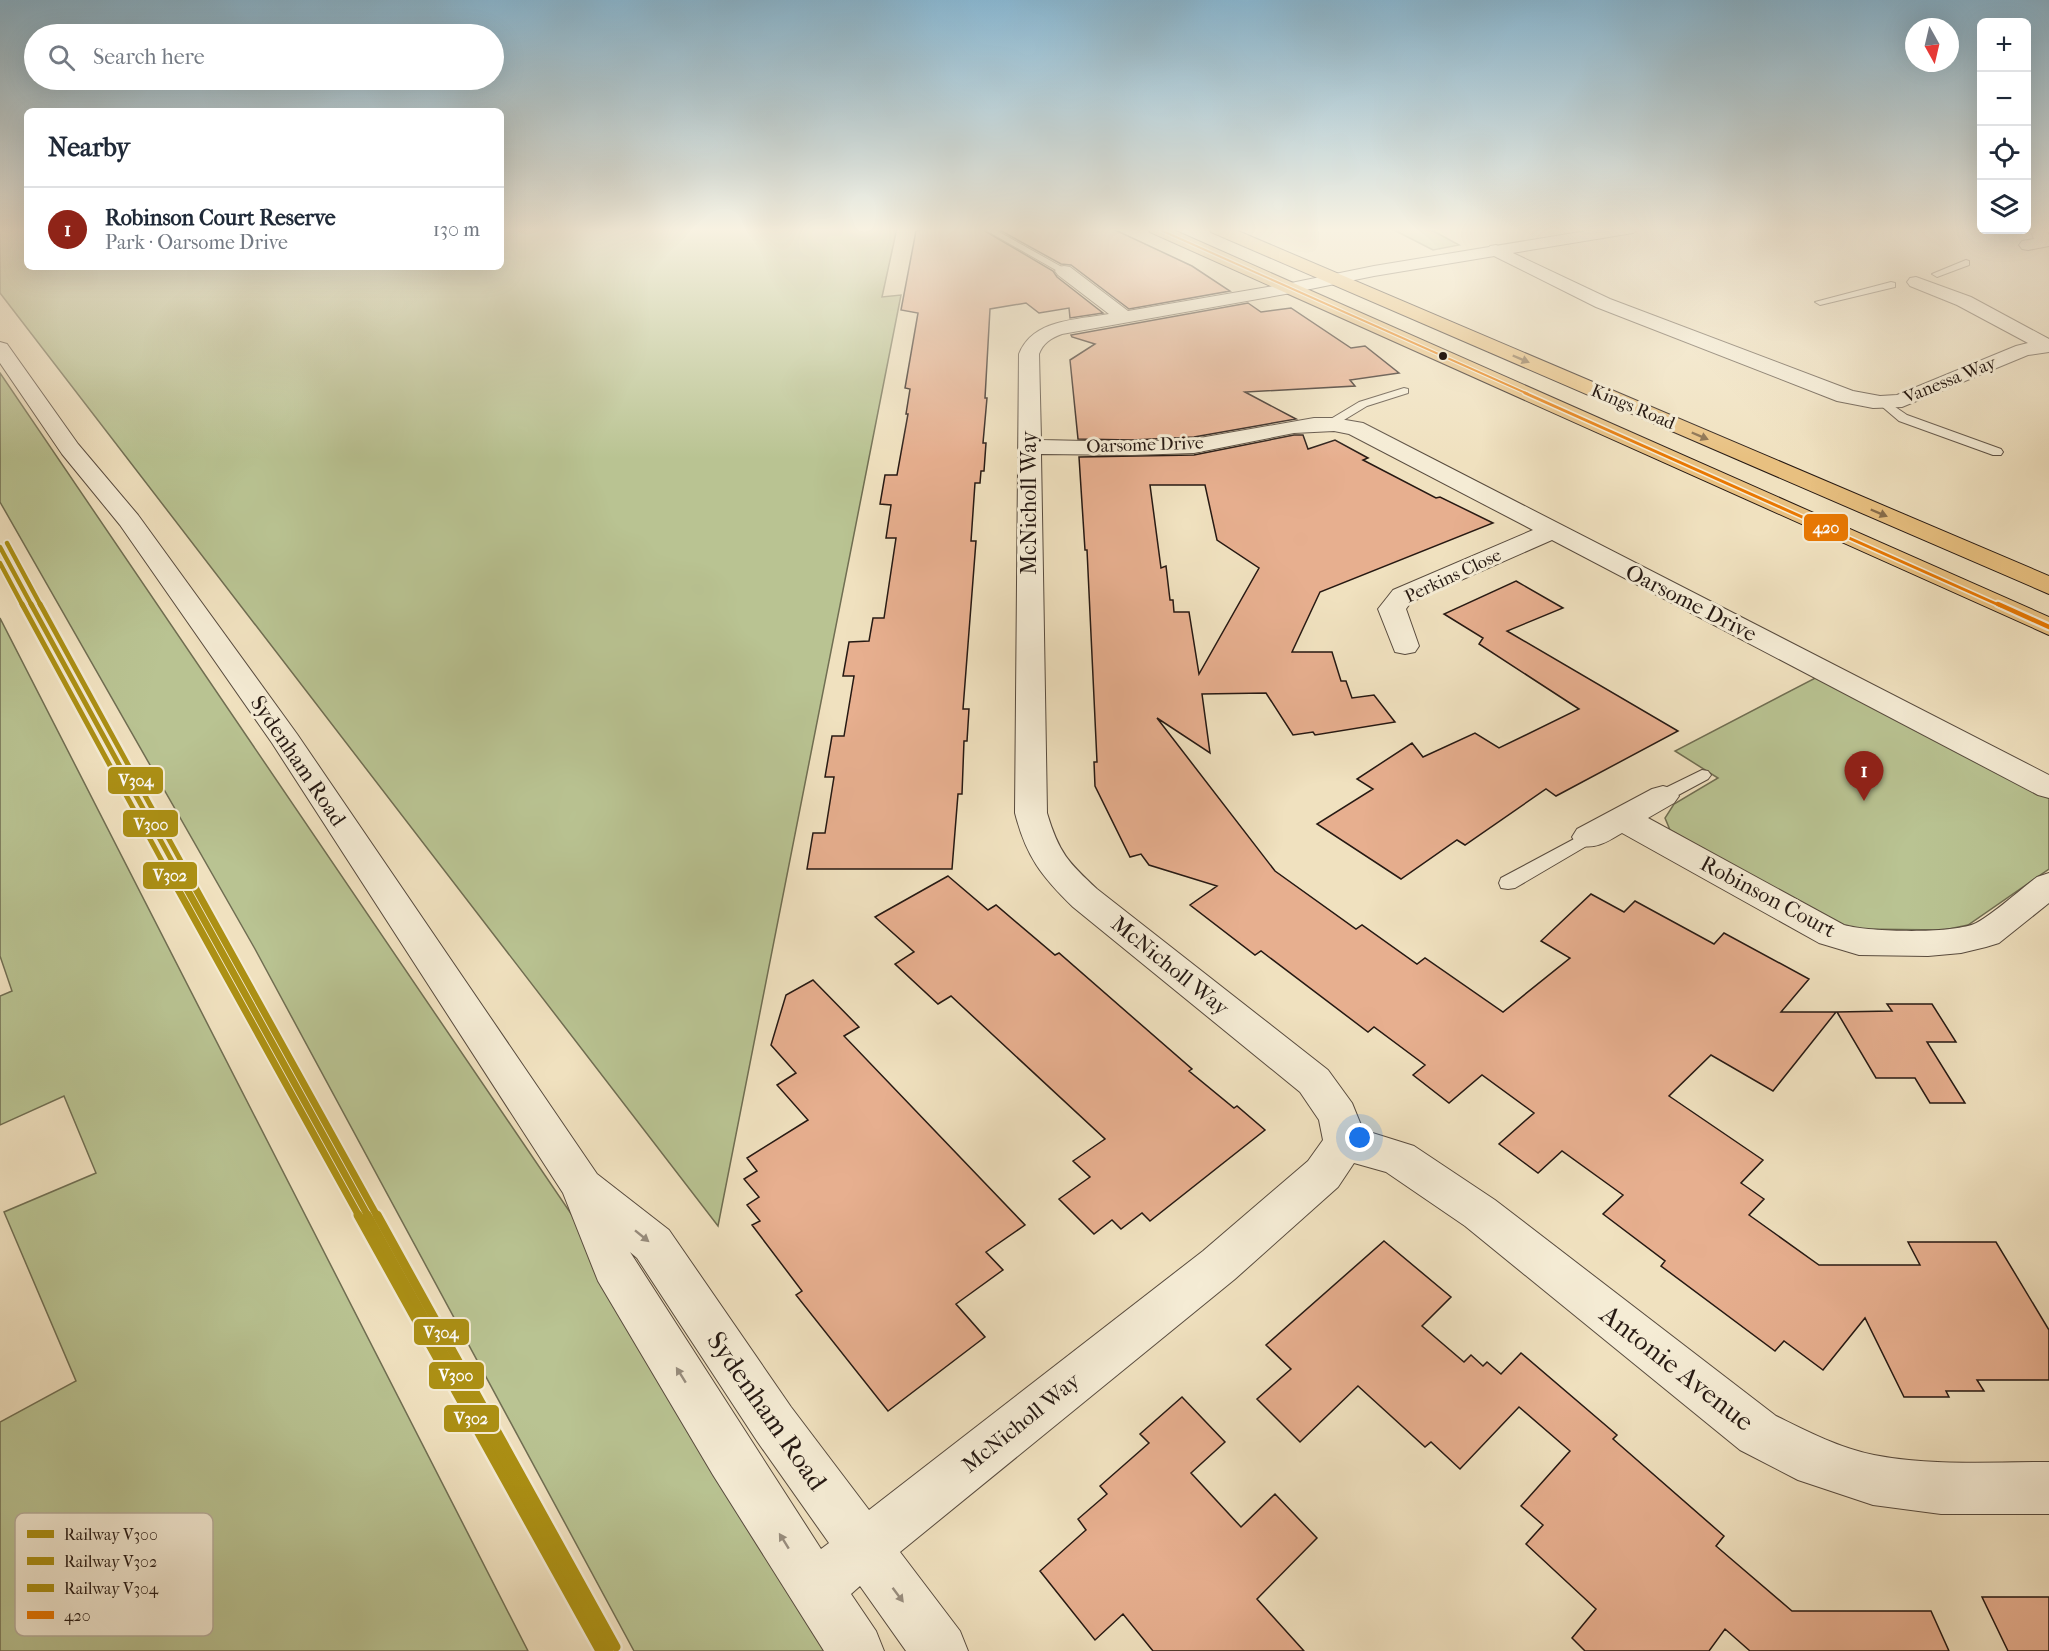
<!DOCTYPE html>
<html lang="en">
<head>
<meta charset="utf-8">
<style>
  body { margin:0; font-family:"IM FELL French Canon",serif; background:#f2f2f3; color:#1f2937 }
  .controls { position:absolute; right:18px; top:18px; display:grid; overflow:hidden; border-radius:9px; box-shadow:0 6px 24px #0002 }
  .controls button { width:54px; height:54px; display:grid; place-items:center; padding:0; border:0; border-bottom:2px solid #e0e1e3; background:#fff; color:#1f2937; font:30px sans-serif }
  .compass { position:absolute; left:1905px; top:18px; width:54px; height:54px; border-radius:50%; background:#fff; box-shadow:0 6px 24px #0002; rotate:172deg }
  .you { position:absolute; left:1360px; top:1138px; width:21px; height:21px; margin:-15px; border:4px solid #fff; border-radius:50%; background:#1a73e8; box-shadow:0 0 0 9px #1a73e833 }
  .badge { display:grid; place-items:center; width:39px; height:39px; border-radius:50%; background:#8f2418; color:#fff; font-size:20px; font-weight:700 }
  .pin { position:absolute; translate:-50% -50px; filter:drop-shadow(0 2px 3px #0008) }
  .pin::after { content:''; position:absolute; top:32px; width:21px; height:18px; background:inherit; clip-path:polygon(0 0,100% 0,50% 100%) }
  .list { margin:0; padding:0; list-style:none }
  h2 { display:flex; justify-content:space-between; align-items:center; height:78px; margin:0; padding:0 24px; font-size:26px }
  h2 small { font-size:20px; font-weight:400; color:#747a83 }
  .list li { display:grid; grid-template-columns:39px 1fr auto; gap:18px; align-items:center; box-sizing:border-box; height:84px; padding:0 24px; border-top:2px solid #e0e1e3 }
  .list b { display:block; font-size:22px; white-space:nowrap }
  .list p { margin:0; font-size:20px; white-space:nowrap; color:#747a83 }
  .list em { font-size:20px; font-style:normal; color:#747a83 }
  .icon { flex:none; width:33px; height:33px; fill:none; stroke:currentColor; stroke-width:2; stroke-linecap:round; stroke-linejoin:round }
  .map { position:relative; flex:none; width:2049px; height:1651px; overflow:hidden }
  .search { position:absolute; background:#fff; box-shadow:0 6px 24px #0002; left:24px; top:24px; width:480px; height:66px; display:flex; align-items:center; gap:15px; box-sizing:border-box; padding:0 21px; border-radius:33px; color:#747a83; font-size:22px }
  .panel { position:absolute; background:#fff; box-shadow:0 6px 24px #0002; left:24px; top:108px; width:480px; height:162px; border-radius:9px }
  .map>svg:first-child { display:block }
  .green { fill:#b9c392; stroke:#706e52; stroke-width:1.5 }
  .building { fill:#e7af8f; stroke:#261913; stroke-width:1.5; fill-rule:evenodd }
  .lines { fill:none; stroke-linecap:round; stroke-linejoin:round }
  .service-casing { stroke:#584b3e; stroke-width:2 }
  .minor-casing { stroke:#584b3e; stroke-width:2 }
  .tertiary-casing { stroke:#584b3e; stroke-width:2 }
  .primary-casing { stroke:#261913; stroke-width:2 }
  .service { fill:#f5ecd5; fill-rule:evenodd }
  .minor { fill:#f5ecd5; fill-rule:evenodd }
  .tertiary { fill:#f5ecd5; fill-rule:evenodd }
  .primary { fill:#e8c080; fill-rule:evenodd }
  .bus-1-far2-casing { stroke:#f5ecd5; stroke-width:4.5 }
  .bus-1-far1-casing { stroke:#f5ecd5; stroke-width:6 }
  .bus-1-casing { stroke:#f5ecd5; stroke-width:9 }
  .bus-1-far2 { stroke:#e97802; stroke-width:2 }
  .bus-1-far1 { stroke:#e97802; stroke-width:3 }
  .bus-1 { stroke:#e97802; stroke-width:4.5 }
  .rail-1-far3-casing { stroke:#f5ecd5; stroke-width:8 }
  .rail-1-far2-casing { stroke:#f5ecd5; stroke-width:10 }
  .rail-1-far1-casing { stroke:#f5ecd5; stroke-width:11 }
  .rail-1-casing { stroke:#f5ecd5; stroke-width:14 }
  .rail-2-far3-casing { stroke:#f5ecd5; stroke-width:8 }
  .rail-2-far2-casing { stroke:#f5ecd5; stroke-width:10 }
  .rail-2-far1-casing { stroke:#f5ecd5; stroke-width:11 }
  .rail-2-casing { stroke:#f5ecd5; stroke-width:14 }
  .rail-3-far3-casing { stroke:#f5ecd5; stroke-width:8 }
  .rail-3-far2-casing { stroke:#f5ecd5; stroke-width:10 }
  .rail-3-far1-casing { stroke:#f5ecd5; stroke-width:11 }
  .rail-3-casing { stroke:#f5ecd5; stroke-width:14 }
  .rail-1-far3 { stroke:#ac9014; stroke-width:4.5 }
  .rail-1-far2 { stroke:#ac9014; stroke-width:5 }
  .rail-1-far1 { stroke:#ac9014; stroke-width:7 }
  .rail-1 { stroke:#ac9014; stroke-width:9 }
  .rail-2-far3 { stroke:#ac9014; stroke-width:4.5 }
  .rail-2-far2 { stroke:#ac9014; stroke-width:5 }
  .rail-2-far1 { stroke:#ac9014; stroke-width:7 }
  .rail-2 { stroke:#ac9014; stroke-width:9 }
  .rail-3-far3 { stroke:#ac9014; stroke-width:4.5 }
  .rail-3-far2 { stroke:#ac9014; stroke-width:5 }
  .rail-3-far1 { stroke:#ac9014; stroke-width:7 }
  .rail-3 { stroke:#ac9014; stroke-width:9 }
  .oneway { fill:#876c4a }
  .oneway2 { fill:#988d7e }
  .bus-dot { fill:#261913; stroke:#f5ecd5; stroke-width:2 }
  .labels { text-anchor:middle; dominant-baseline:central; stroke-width:6; stroke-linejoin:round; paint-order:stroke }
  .far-street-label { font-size:18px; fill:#261913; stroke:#f5ecd5 }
  .street-label { font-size:22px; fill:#261913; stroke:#f5ecd5 }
  .near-street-label { font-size:27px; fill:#261913; stroke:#f5ecd5 }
  .key { fill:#f5ecd5; stroke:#b7ad9b; stroke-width:1.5 }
  .key-label { font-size:16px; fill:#261913 }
  .line-badge { stroke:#f5ecd5; stroke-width:2 }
  .badge-label { font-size:16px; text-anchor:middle; font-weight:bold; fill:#fff }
</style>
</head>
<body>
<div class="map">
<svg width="2049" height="1651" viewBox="0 0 2049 1651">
  <rect width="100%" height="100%" fill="#f0e1bf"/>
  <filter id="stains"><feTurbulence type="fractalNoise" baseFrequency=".00333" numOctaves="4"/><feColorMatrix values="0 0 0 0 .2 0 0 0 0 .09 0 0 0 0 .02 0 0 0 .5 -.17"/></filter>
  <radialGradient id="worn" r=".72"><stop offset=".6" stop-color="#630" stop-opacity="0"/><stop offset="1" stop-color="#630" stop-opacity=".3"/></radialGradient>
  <path class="green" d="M0 228H27V267H501V228H897L882 297 901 295 718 1226 0 293Z
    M1390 228H1428L1459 245 1433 250Z
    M0 373 614 1277 833 1651H634L255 949 0 502Z
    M0 618 528 1651H0V1422L76 1381 4 1212 96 1173 64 1096 0 1125V996L12 991 0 956Z
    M1821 675 2049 798V869L1968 925 1944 930 1856 929 1832 922 1670 830 1665 818 1674 804 1718 778 1675 751Z"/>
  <path class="building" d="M934 228H980L1053 271 1057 277 1103 313 1070 318 1069 308 1039 313 1026 303 990 309 985 398H987L983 443H986L984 471H981L980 483H975L971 541H976L963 709H969L967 741H964L962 794H958L952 869H807L813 833H825L834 777H825L832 736H844L854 676H843L849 642 869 641 873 618H884L896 538H886L891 505 880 504 885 475H897L908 414H906L910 389 905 388 918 313 901 310 916 231Z
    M996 228H1111L1192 266 1230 291 1129 309 1071 265 1061 264Z
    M1248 303 1261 312 1291 308 1351 348 1365 346 1399 373 1350 380 1355 386 1245 392 1296 419 1194 437 1132 440 1078 439 1070 360 1095 344 1072 337 1071 335Z
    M1294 435H1303L1308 449 1335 440 1368 458 1363 460 1436 498 1440 497 1493 523 1320 592 1292 652H1332L1341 681H1346L1352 698 1374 695 1395 722 1315 735 1313 732 1293 735 1266 693 1202 694 1210 753 1157 718 1275 871 1356 929 1362 925 1417 964 1425 958 1503 1012 1570 958 1541 941 1591 894 1624 912 1635 901 1714 944 1724 933 1809 979 1781 1012H1836L1773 1091 1711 1055 1669 1096 1763 1160 1741 1183 1764 1199 1749 1215 1819 1265H1920L1908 1242H1996L2049 1330V1380H1977L1984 1391H1946L1949 1397H1904L1865 1318 1823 1370 1784 1341 1775 1351 1661 1266 1665 1261 1603 1214 1623 1195 1562 1151 1538 1173 1499 1144 1534 1113 1482 1075 1449 1103 1413 1075 1425 1065 1374 1027 1368 1032 1261 951 1255 955 1190 905 1217 886 1149 865 1141 854 1130 857 1095 786 1094 762H1097L1094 698 1087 550H1085L1079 457 1194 455ZM1150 485H1205L1217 540 1259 568 1199 674 1189 612H1174L1173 600H1170L1166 566 1161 568Z
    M1516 581 1563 608 1507 631 1678 731 1556 796 1546 789 1465 845 1457 840 1401 879 1317 824 1373 789 1357 779 1412 743 1423 757 1475 733 1499 748 1579 709 1479 644 1483 638 1444 614Z
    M948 876 988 910 996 905 1055 955 1059 953 1192 1069 1189 1071 1234 1108 1237 1106 1265 1130 1150 1221 1142 1213 1121 1229 1112 1220 1094 1234 1059 1199 1090 1177 1073 1161 1105 1139 951 996 938 1004 895 964 914 952 875 917Z
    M813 980 859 1027 844 1036 1025 1225 986 1252 1003 1270 956 1304 985 1337 888 1411 796 1295 802 1291 752 1225 760 1221 747 1205 759 1197 744 1179 757 1171 747 1158 808 1120 777 1085 796 1073 771 1045 786 995Z
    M1887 1004H1932L1956 1042H1927L1965 1103H1930L1915 1078H1876L1837 1012 1892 1011Z
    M1384 1241 1451 1297 1422 1326 1464 1362 1471 1355 1483 1366 1487 1362 1501 1374 1521 1353 1617 1435 1613 1439 1724 1536 1716 1546 1792 1611H1931L1949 1651H1750L1725 1629 1709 1651H1585L1572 1638 1596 1609 1526 1544 1543 1525 1521 1506 1570 1451 1519 1407 1460 1469 1431 1442 1425 1447 1358 1386 1300 1442 1257 1399 1291 1369 1266 1345Z
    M1182 1397 1225 1442 1191 1473 1241 1527 1275 1494 1317 1538 1257 1599 1304 1651H1153L1123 1614 1095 1640 1040 1571 1086 1530 1078 1519 1107 1494 1100 1486 1149 1443 1140 1434Z
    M1982 1597H2049V1651H2008Z"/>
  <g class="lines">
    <defs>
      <path id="service" d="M982 228H992L1069 271 1061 273Z
        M1966 260 1969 261V265L1937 277 1932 274Z
        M1891 282 1895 283V287L1820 305 1815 302Z
        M1404 388 1408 389V393L1367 406 1334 426 1330 427 1324 423 1359 402Z
        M1885 400 1907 415 2001 449 2003 452 2001 455H1993L1899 421 1879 404Z
        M1702 770 1708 771 1711 775 1708 779 1669 800H1657L1654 796 1657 792Z
        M1589 831 1595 833 1598 837 1595 841 1515 888 1508 889 1501 888 1499 883 1501 878Z"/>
      <path id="minor" d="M2040 229 2046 230 2049 235V246L2028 250 2022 249 2019 245 2022 241 2034 239 2032 234Z
        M1496 245 1610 299 1853 391 1880 396 1897 395 2016 346 2028 343 1957 305 1910 286 1907 282 1910 278 1916 277 1971 297 2049 339V352L2028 355 1902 407 1873 408 1837 401 1596 307 1490 254 1487 250 1490 246Z
        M1064 266 1070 267 1128 311 1291 283 1297 284 1300 288 1297 292 1291 293 1062 334C1051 338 1043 343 1039 354L1041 440 1132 442 1194 439 1314 418H1334L1363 423 2049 775V798L2038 795 1552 540 1411 602 1406 609 1419 646 1415 652 1405 654 1395 652 1378 609 1393 590 1533 530 1349 434 1334 431 1294 433 1194 453 1132 455 1041 454 1047 813C1059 853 1068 862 1097 889L1328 1070 1352 1103 1363 1130 1414 1146 1495 1200 1776 1416C1807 1431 1839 1448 1874 1455 1931 1466 1991 1462 2049 1462V1514H1941L1873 1505 1798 1480 1740 1450 1465 1226 1386 1172 1354 1163 1338 1187 1235 1279 900 1552 960 1631 968 1651H906L860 1586 851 1594 876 1631 884 1651H824L713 1475 598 1281 563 1193 272 743 120 525 62 454 0 363V342L7 344 78 444 138 515 297 734 597 1174 669 1230 791 1407 869 1510 1203 1251 1308 1161 1323 1140 1319 1120 1300 1092 1073 907C1041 876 1026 856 1015 813L1019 354C1033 319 1076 320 1109 314L1058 275 1055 271 1058 267ZM630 1252 637 1258 757 1441 829 1543 821 1549Z
        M1663 786 1674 789 1679 796 1674 803 1648 818 1844 925C1870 932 1949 934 1974 924 1989 918 2022 888 2037 877L2049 873V903L1999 943 1986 947 1961 953 1928 956 1859 955 1819 943 1622 833C1607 842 1595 850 1577 845L1572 837 1577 829 1652 789Z"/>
      <path id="tertiary" d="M1604 228H1641L1633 233 1374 276 1291 293 1285 292 1282 288 1285 284 1291 283 1374 266Z"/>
      <path id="primary" d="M1148 228H1169L2049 617V635L1150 232Z
        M1209 228H1231L2049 576V594L1211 232Z"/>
    </defs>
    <use href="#service" class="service-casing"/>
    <use href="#minor" class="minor-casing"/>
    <use href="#tertiary" class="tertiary-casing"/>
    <use href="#primary" class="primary-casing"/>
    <use href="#service" class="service"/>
    <use href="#minor" class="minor"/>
    <use href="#tertiary" class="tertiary"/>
    <use href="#primary" class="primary"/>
    <defs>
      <path id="bus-1-far2" d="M1156 228 1528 394"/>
      <path id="bus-1-far1" d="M1525 393 2001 606"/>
      <path id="bus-1" d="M1998 604 2049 627"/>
    </defs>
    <use href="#bus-1-far2" class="bus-1-far2-casing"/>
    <use href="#bus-1-far1" class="bus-1-far1-casing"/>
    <use href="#bus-1" class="bus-1-casing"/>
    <use href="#bus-1-far2" class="bus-1-far2"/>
    <use href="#bus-1-far1" class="bus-1-far1"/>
    <use href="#bus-1" class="bus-1"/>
    <defs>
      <path id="rail-1-far3" d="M0 547 32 606"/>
      <path id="rail-1-far2" d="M31 604 179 874"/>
      <path id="rail-1-far1" d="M178 873 368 1216"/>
      <path id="rail-1" d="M367 1215 609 1651"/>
      <path id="rail-2-far3" d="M0 563 23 606"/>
      <path id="rail-2-far2" d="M22 604 169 874"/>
      <path id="rail-2-far1" d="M169 873 359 1216"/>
      <path id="rail-2" d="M358 1215 600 1651"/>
      <path id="rail-3-far3" d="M7 543 41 606"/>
      <path id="rail-3-far2" d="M40 604 188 874"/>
      <path id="rail-3-far1" d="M187 873 377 1216"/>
      <path id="rail-3" d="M377 1215 616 1647"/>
    </defs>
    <use href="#rail-1-far3" class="rail-1-far3-casing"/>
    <use href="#rail-1-far2" class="rail-1-far2-casing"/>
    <use href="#rail-1-far1" class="rail-1-far1-casing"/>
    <use href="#rail-1" class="rail-1-casing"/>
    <use href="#rail-2-far3" class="rail-2-far3-casing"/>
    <use href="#rail-2-far2" class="rail-2-far2-casing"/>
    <use href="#rail-2-far1" class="rail-2-far1-casing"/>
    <use href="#rail-2" class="rail-2-casing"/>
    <use href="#rail-3-far3" class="rail-3-far3-casing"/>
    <use href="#rail-3-far2" class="rail-3-far2-casing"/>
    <use href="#rail-3-far1" class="rail-3-far1-casing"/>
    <use href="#rail-3" class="rail-3-casing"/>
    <use href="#rail-1-far3" class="rail-1-far3"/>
    <use href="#rail-1-far2" class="rail-1-far2"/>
    <use href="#rail-1-far1" class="rail-1-far1"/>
    <use href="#rail-1" class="rail-1"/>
    <use href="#rail-2-far3" class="rail-2-far3"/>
    <use href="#rail-2-far2" class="rail-2-far2"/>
    <use href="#rail-2-far1" class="rail-2-far1"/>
    <use href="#rail-2" class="rail-2"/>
    <use href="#rail-3-far3" class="rail-3-far3"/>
    <use href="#rail-3-far2" class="rail-3-far2"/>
    <use href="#rail-3-far1" class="rail-3-far1"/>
    <use href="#rail-3" class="rail-3"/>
  </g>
  <defs><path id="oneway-solid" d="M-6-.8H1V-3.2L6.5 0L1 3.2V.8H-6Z" transform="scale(1.5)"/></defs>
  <g class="oneway">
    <use href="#oneway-solid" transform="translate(1521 359) rotate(23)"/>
    <use href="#oneway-solid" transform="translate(1700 436) rotate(23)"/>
    <use href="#oneway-solid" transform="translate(1879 513) rotate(23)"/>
  </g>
  <g class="oneway2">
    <use href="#oneway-solid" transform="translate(642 1236) rotate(39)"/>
    <use href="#oneway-solid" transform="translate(681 1375) rotate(-122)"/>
    <use href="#oneway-solid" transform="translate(784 1541) rotate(-122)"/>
    <use href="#oneway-solid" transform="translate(898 1595) rotate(53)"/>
  </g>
  <linearGradient id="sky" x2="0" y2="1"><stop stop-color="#89b8d3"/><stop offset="0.5" stop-color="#f8f2e2"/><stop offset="1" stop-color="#f8f2e2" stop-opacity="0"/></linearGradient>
  <rect width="2049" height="459" fill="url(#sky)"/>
  <circle class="bus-dot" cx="1443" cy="356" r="5"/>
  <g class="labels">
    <g class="far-street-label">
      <text transform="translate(1950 380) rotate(-22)">Vanessa Way</text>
      <text transform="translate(1633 407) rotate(23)">Kings Road</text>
      <text transform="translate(1145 445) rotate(-2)">Oarsome Drive</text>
      <text transform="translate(1453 576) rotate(-25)">Perkins Close</text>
    </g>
    <g class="street-label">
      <text transform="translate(1029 503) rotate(-90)">McNicholl Way</text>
      <text transform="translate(1691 603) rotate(27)">Oarsome Drive</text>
      <text transform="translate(298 761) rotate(56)">Sydenham Road</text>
      <text transform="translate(1768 897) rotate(28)">Robinson Court</text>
      <text transform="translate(1170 966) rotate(39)">McNicholl Way</text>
      <text transform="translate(1021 1423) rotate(-39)">McNicholl Way</text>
    </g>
    <g class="near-street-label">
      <text transform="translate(1677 1368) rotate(38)">Antonie Avenue</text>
      <text transform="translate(767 1411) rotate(55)">Sydenham Road</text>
    </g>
  </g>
  <rect x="15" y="1513" width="198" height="123" rx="9" class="key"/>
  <rect x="27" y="1530" width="27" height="8" fill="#ac9014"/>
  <rect x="27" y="1557" width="27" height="8" fill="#ac9014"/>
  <rect x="27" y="1584" width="27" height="8" fill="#ac9014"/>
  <rect x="27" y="1611" width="27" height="8" fill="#e97802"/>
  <g class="key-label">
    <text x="64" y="1540">Railway V300</text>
    <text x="64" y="1567">Railway V302</text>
    <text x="64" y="1594">Railway V304</text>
    <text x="64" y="1621">420</text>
  </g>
  <g class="line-badge">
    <rect x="1803" y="513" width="46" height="29" rx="6" fill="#e97802"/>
    <rect x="107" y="766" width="57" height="29" rx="6" fill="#ac9014"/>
    <rect x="122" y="809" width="57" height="29" rx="6" fill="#ac9014"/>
    <rect x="142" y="861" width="56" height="29" rx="6" fill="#ac9014"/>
    <rect x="413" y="1318" width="57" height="28" rx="6" fill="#ac9014"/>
    <rect x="428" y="1361" width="57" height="29" rx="6" fill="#ac9014"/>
    <rect x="443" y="1404" width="57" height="29" rx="6" fill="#ac9014"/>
  </g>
  <g class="badge-label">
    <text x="1826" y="533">420</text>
    <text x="136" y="786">V304</text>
    <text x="151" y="830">V300</text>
    <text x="170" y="881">V302</text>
    <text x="441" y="1338">V304</text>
    <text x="456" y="1381">V300</text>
    <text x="471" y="1424">V302</text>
  </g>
  <rect width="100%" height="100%" filter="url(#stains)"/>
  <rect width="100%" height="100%" fill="url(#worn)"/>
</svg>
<div class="controls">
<button>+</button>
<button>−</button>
<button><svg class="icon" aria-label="locate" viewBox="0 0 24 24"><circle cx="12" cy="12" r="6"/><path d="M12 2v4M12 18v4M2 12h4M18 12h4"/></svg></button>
<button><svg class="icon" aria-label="layers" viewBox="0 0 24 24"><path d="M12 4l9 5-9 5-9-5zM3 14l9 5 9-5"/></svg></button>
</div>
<svg class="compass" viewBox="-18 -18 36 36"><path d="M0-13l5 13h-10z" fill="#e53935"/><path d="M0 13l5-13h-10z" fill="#747a83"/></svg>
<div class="you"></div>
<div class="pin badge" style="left:1864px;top:801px">1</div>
<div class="search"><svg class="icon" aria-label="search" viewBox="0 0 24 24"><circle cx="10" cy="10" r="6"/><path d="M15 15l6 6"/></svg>Search here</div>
<section class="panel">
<h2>Nearby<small></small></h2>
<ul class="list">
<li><span class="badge">1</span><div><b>Robinson Court Reserve</b><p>Park · Oarsome Drive</p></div><em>130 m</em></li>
</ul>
</section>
</div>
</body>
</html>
